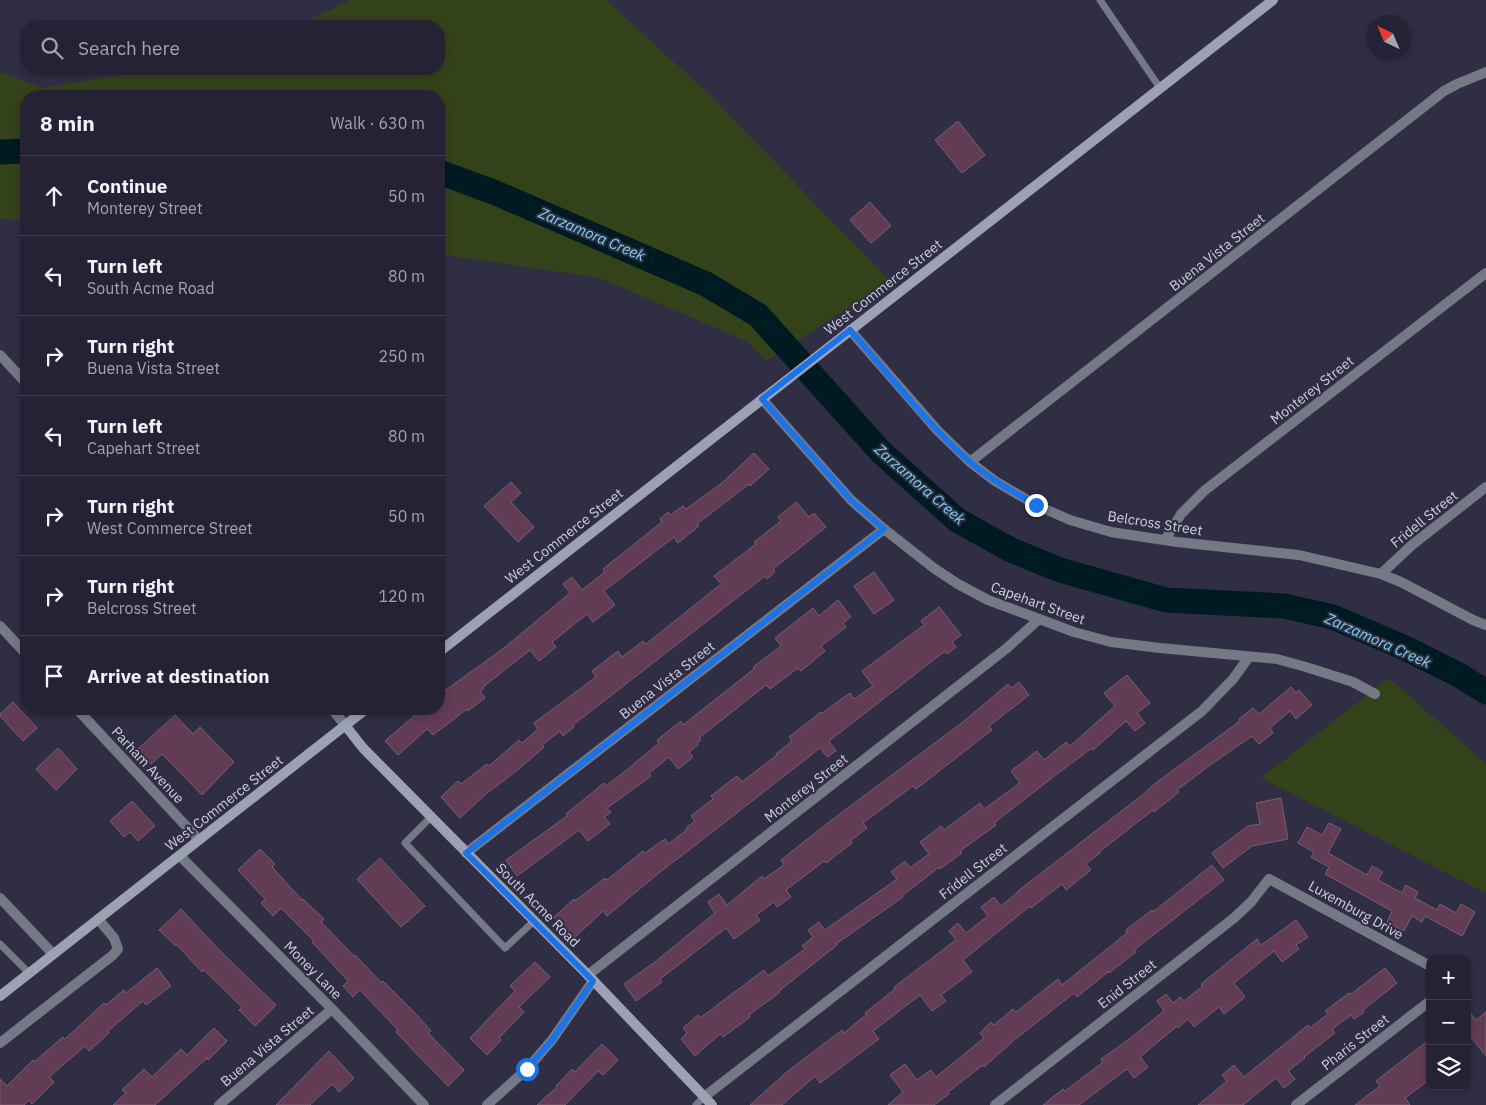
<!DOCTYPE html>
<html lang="en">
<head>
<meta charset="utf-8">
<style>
  body { margin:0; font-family:"IBM Plex Sans",sans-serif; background:#2c2a3c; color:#f1f3f6 }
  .controls { position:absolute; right:15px; bottom:15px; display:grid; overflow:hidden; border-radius:10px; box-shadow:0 2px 8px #0003 }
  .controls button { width:45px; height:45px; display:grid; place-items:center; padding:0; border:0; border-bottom:1px solid #413f4f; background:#242234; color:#f1f3f6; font:25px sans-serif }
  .compass { position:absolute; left:1366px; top:15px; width:45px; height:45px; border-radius:50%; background:#242234; box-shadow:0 2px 8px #0003; rotate:316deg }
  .stop { position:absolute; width:15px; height:15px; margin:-11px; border:4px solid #1a73e8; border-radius:50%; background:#fff }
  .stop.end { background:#1a73e8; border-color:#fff; box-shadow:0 1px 5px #0008 }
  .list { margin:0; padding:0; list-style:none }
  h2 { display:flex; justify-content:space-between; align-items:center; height:65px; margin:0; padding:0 20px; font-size:21px }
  h2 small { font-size:16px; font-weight:400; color:#a3a4ac }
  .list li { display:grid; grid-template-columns:32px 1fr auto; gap:15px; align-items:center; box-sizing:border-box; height:80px; padding:0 20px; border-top:1px solid #413f4f }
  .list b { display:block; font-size:19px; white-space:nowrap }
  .list p { margin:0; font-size:16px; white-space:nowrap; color:#a3a4ac }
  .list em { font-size:16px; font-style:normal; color:#a3a4ac }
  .icon { flex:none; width:28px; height:28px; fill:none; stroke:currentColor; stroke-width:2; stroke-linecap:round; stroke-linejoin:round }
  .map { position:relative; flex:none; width:1486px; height:1105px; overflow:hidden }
  .search { position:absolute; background:#242234; box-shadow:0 2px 8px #0003; left:20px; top:20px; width:425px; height:55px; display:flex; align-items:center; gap:12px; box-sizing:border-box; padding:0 18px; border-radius:20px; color:#a3a4ac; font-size:19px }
  .panel { position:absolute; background:#242234; box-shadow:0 2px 8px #0003; left:20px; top:90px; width:425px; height:625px; border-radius:20px }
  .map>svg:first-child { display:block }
  .green { fill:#344219 }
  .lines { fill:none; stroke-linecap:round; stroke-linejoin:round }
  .river { stroke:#001a22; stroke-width:25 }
  .building { fill:#623b55; stroke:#795f6f }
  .lane { stroke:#757985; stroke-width:7 }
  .street { stroke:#757985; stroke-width:10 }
  .secondary { stroke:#9ba2b4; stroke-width:10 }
  .route { stroke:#1a73e8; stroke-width:6 }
  .labels { text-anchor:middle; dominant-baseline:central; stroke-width:4; stroke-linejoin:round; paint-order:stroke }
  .street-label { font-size:14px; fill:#d1d0df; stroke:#302e45 }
  .water-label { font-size:15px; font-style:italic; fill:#79d6f2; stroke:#302e45 }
</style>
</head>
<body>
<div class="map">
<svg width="1486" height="1105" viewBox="0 0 1486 1105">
  <rect width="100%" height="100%" fill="#302e45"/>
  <path class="green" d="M351 0H606L709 94 890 281 766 361 748 342 600 278 439 254V96H26V220L0 219V72L43 88 151 69H439V26H297Z
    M1389 678 1486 764V893L1261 778Z"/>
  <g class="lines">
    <path class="river" d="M0 152 26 151
      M439 172 496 193 706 284 758 315 881 452 957 520 1011 550 1060 570 1166 600 1284 606 1333 617 1405 648 1459 675 1486 692"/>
  </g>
  <path class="building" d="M958 121 985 155 962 173 935 140Z
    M870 202 891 226 871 243 850 220Z
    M754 453 769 469 750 486 749 484 697 524 699 526 678 543 674 537 604 591 615 605 593 622 587 614 552 642 556 647 539 661 530 650 483 687 484 688 480 691 485 698 468 711 467 709 433 735 427 729 398 755 385 741 422 709H439V695L504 648 570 593 563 584 572 577 582 590 605 572 603 569 662 522 660 519 668 512 670 515 683 506 686 509 722 483Z
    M511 482 521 493 511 502 534 527 518 542 484 506Z
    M796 502 809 517 814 513 826 527 773 569 775 572 767 579 765 576 573 725 574 727 563 736 560 731 542 745 544 747 519 769 486 794 460 818 441 797 458 781 461 784 487 764 489 766 519 740 522 743 538 729 534 723 596 677 592 671 618 651 622 657 643 641 646 644 721 584 714 576 756 544 754 542 781 521 778 517Z
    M874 572 894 600 874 614 854 586Z
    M838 600 851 617 843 623 846 627 821 646 825 651 801 671 798 668 770 689 766 685 699 738 701 740 697 743 698 745 689 752 693 757 678 769 669 757 649 773 651 776 607 808 611 812 604 817 610 824 588 841 579 830 517 876 506 860 567 816 566 814 604 783 606 786 629 768 659 743 657 740 681 721 683 725 754 669 753 667 781 646 775 638 813 608 819 616Z
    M939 607 961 635 952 642 956 647 947 654 945 651 829 741 836 751 827 757 820 748 693 847 660 872 607 916 603 911 574 938 554 917 574 899 575 901 605 878 607 880 643 851 645 853 665 839 668 844 687 830 686 828 695 821 691 816 713 799 711 796 737 776 742 782 777 755 776 754 792 741 789 737 821 712 822 713 850 693 854 699 873 686 862 671 924 625 921 621Z
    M1127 675 1150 703 1137 713 1145 723 1135 731 1126 721 1093 750 1092 748 1061 771 994 823 996 825 960 851 962 853 940 869 939 867 902 896 903 897 836 944 837 945 779 991 780 992 749 1015 750 1017 723 1037 720 1034 695 1056 681 1039 687 1033 683 1028 698 1015 700 1018 764 970 768 976 805 949 802 946 813 937 808 930 819 922 825 930 897 879 891 872 905 861 910 868 929 854 920 842 941 826 944 830 980 803 984 809 1020 783 1011 771 1037 751 1044 760 1066 742 1070 746 1115 706 1104 693Z
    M1019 682 1029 695 989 726 992 730 916 789 913 786 863 823 867 828 850 841 852 843 826 863 824 861 786 890 791 897 777 907 774 902 756 915 760 920 734 939 726 928 660 979 662 982 636 1001 624 984 655 962 715 913 708 902 719 894 727 905 762 876 764 879 784 865 781 860 833 819 963 722 1008 684 1011 688Z
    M1291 687 1296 693 1299 690 1312 705 1296 719 1290 711 1270 728 1273 733 1259 744 1252 736 1213 763 1177 790 1179 792 1154 812 1153 810 1099 852 1100 853 1086 864 1091 870 1066 890 1062 884 1031 908 1030 906 963 960 972 972 941 995 946 1001 932 1011 920 995 873 1031 879 1039 820 1083 815 1076 782 1105H750L788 1071 842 1030 844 1033 867 1014 865 1013 895 989 894 987 956 940 949 931 958 923 966 933 988 916 981 907 994 897 1001 906 1018 892V891L1141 796 1157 782 1240 721 1239 719 1253 708 1259 714Z
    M13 702 37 728 23 741 0 716V714Z
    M175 715 193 734 200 727 234 762 202 795 162 754 151 764 137 750Z
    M58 748 77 769 56 790 36 769Z
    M1281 798 1288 839 1252 846 1223 868 1212 853 1248 826 1260 824 1256 803Z
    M132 801 155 826 138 841 130 832 124 837 110 821Z
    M1329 823 1341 829 1328 853 1367 875 1372 866 1383 872 1378 880 1402 893 1406 885 1418 892 1415 898 1437 910 1440 904 1456 913 1461 904 1475 912 1462 936 1425 916 1422 922 1412 916 1404 931 1387 922 1392 911 1325 874 1329 867 1311 857 1314 852 1298 843 1307 827 1322 835Z
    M260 849 275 864 272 867 302 900 303 899 324 919 321 922 354 956 355 955 382 983 383 981 416 1014 431 1031 428 1033 464 1070 448 1086 414 1051 396 1032 398 1030 360 990 353 997 343 986 348 981 312 942 314 941 281 908 273 916 261 903 265 899 238 870Z
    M380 858 425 906 401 927 357 879Z
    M1212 865 1224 880 1134 950 1136 952 1109 973 1108 972 1077 997 1074 993 1013 1041 984 1067 983 1065 948 1092 949 1094 934 1105H888L903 1092 890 1075 905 1064 917 1080 931 1070 936 1077 984 1038 980 1033 991 1022 994 1025 1013 1009 1016 1012 1058 979 1062 985 1127 933 1126 930 1152 910 1153 912Z
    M181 909 222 953 276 1005 255 1026 239 1010 242 1007 204 970 202 972 177 945 176 946 159 930Z
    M1296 920 1308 937 1296 945 1299 949 1282 962 1274 951 1234 983 1245 997 1224 1014 1219 1007 1194 1027 1188 1019 1178 1028 1177 1026 1140 1057 1148 1067 1134 1078 1127 1069 1079 1105H1043L1063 1089 1065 1091 1103 1062 1101 1059 1128 1040 1164 1011 1157 1001 1166 994 1173 1003 1180 997 1184 1001 1203 986 1201 984 1257 939 1261 945Z
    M535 962 550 977 519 1007 524 1012 499 1038 501 1040 487 1055 470 1038 515 991 510 986Z
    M157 968 171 986 146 1005 143 1001 108 1031 109 1033 89 1051 85 1046 49 1077 54 1082 32 1104 29 1100 24 1105H0V1079L7 1086 33 1060 34 1062 63 1037 65 1039 104 1003 106 1005 124 990 126 993Z
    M1385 968 1397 983 1363 1010 1364 1012 1354 1019 1351 1015 1332 1029 1335 1033 1304 1057 1305 1058 1288 1071 1295 1079 1284 1088 1276 1078 1243 1105H1198L1227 1081 1222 1075 1234 1065 1244 1077 1308 1025 1310 1028 1328 1014 1325 1011 1349 993 1351 994Z
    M1467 1009 1476 1020 1486 1012V1056L1467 1032Z
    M214 1028 227 1041 208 1060 207 1058 155 1105H113L126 1093 122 1090 144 1069 152 1077 181 1049 187 1055Z
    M1430 1039V1079L1405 1098 1410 1105H1355L1380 1086 1376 1081Z
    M602 1044 618 1060 603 1075 598 1071 565 1105H537L557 1087 556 1086 572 1069 575 1072Z
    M329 1051 354 1078 339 1092 332 1084 310 1105H276Z"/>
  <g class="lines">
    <path class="lane" d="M1100 0 1160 88
      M431 817 405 843 505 948 534 921
      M0 944 29 973
      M696 1105 704 1097"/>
    <path class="street" d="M850 330 938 431 970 462 995 481 1036 505 1070 520 1111 532 1177 542 1299 555 1381 574 1401 582 1473 620 1486 625
      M0 355 26 383
      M762 399 851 500 884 529 935 569 958 584 988 600 1074 632 1111 642 1160 648 1277 659 1306 667 1353 682 1375 694
      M970 462 1444 91 1457 84 1486 72
      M1165 540 1181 514 1204 491 1486 273
      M1381 574 1412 545 1486 487
      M0 626 26 654
      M77 709 199 840
      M332 709 345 725
      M466 853 884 529
      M180 856 332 1009 424 1105
      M0 898 53 954
      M588 975 1007 648 1038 620
      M0 1043 113 955 118 949 114 938 98 919
      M704 1097 1202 711 1233 679 1249 657
      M219 1105 332 1009
      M487 1105 527 1069 552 1040 593 981
      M995 1105 1234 918 1251 902 1269 879 1430 966
      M1296 1105 1430 1001"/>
    <path class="secondary" d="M439 652 1273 0
      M345 725 363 748 588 975 712 1105
      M0 996 366 709"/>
  </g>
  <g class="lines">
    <path class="route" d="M527 1069 552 1040 593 981 466 853 884 529 851 500 762 399 850 330C889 374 925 422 969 461 989 479 1013 491 1036 505"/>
  </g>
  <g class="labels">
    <g class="street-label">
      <text transform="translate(1217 252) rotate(-38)">Buena Vista Street</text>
      <text transform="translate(883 287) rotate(-38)">West Commerce Street</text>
      <text transform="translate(1312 390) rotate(-38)">Monterey Street</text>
      <text transform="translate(1424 519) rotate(-39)">Fridell Street</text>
      <text transform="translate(1155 523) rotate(9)">Belcross Street</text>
      <text transform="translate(564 536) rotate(-38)">West Commerce Street</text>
      <text transform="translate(1038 603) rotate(20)">Capehart Street</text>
      <text transform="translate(667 680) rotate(-38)">Buena Vista Street</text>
      <text transform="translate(148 765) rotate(47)">Parham Avenue</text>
      <text transform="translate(806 788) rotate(-38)">Monterey Street</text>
      <text transform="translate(224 803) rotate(-38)">West Commerce Street</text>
      <text transform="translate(973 871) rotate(-38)">Fridell Street</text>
      <text transform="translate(538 905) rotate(45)">South Acme Road</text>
      <text transform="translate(1356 910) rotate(29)">Luxemburg Drive</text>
      <text transform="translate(313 970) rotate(45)">Money Lane</text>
      <text transform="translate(1127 984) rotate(-38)">Enid Street</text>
      <text transform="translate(1355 1042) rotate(-38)">Pharis Street</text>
      <text transform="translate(267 1046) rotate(-40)">Buena Vista Street</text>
    </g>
    <g class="water-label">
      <text transform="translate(592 234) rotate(23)">Zarzamora Creek</text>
      <text transform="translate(920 484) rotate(41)">Zarzamora Creek</text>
      <text transform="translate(1378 640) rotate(24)">Zarzamora Creek</text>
    </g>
  </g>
</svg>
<div class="controls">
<button>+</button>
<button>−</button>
<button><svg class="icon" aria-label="layers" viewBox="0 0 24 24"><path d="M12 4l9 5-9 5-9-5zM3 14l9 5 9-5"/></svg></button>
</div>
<svg class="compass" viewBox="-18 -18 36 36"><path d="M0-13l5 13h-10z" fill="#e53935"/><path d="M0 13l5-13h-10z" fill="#a3a4ac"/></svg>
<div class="stop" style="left:527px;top:1069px"></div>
<div class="stop end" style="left:1036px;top:505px"></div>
<div class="search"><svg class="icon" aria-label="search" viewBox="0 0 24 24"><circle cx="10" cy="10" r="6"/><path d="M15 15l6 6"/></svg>Search here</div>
<section class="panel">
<h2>8 min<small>Walk · 630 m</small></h2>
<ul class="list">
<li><svg class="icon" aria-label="ahead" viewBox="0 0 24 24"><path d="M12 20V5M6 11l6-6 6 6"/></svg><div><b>Continue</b><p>Monterey Street</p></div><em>50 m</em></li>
<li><svg class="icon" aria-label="left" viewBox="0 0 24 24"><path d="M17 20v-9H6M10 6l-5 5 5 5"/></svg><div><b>Turn left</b><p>South Acme Road</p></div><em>80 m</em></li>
<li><svg class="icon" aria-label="right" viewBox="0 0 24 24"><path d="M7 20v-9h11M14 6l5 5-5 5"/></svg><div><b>Turn right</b><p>Buena Vista Street</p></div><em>250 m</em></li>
<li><svg class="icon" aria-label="left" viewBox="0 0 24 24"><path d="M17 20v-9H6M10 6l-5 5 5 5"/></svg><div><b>Turn left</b><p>Capehart Street</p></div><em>80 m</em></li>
<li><svg class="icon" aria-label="right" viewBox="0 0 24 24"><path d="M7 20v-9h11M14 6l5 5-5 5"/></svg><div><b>Turn right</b><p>West Commerce Street</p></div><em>50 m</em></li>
<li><svg class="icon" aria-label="right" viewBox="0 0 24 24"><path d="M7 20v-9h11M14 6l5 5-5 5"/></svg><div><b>Turn right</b><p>Belcross Street</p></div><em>120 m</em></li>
<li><svg class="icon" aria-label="arrive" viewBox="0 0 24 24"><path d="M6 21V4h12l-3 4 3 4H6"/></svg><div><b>Arrive at destination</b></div></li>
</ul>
</section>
</div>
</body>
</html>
